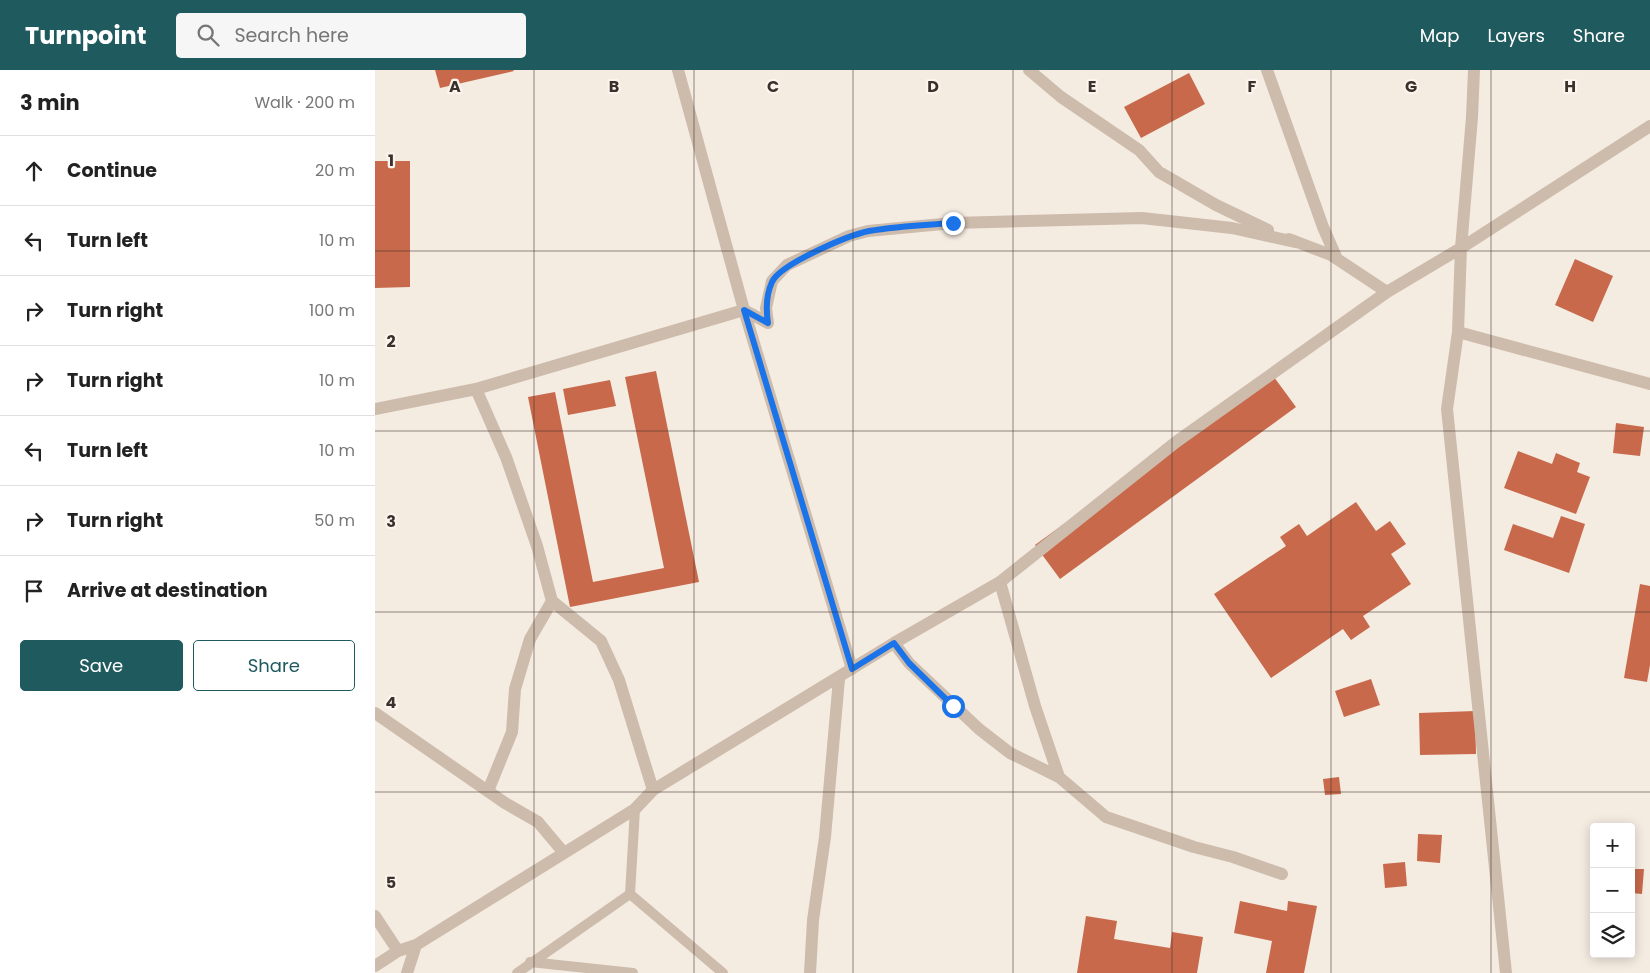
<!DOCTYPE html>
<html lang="en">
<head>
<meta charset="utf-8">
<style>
  body { margin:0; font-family:Poppins,sans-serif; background:#f6f6f6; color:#222 }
  .controls { position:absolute; right:15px; bottom:15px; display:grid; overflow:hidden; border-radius:5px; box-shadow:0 2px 12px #0003 }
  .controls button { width:45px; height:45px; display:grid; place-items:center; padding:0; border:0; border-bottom:1px solid #e0e0e0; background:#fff; color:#222; font:25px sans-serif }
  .stop { position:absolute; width:15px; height:15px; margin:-11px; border:4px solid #1a73e8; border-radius:50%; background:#fff }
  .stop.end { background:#1a73e8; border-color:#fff; box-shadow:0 1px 5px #0008 }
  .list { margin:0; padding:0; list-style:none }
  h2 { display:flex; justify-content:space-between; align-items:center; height:65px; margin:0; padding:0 20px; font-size:21px }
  h2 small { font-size:16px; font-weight:400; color:#767676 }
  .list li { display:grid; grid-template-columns:32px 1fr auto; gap:15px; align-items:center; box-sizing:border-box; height:70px; padding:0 20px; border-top:1px solid #e0e0e0 }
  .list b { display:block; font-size:19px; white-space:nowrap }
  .list em { font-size:16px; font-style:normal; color:#767676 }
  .actions { display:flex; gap:10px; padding:15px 20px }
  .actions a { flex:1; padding:11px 0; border:1px solid #1f5a5e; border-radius:5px; text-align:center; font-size:18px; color:#1f5a5e }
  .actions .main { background:#1f5a5e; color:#fff }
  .icon { flex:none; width:28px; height:28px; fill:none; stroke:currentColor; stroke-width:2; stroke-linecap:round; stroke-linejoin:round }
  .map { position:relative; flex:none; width:1275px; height:903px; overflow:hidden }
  header { display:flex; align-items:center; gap:30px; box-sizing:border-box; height:70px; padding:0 25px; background:#1f5a5e; color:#fff }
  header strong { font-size:24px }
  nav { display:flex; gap:28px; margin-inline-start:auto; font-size:18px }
  .search { width:350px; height:45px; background:#f6f6f6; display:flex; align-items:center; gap:12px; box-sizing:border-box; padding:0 18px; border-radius:5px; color:#767676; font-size:19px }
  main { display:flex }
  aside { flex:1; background:#fff }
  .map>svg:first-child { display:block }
  .building { fill:#c8694b }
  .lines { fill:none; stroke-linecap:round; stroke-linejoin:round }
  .service { stroke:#cdbbac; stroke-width:10 }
  .minor { stroke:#cdbbac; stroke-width:12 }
  .route { stroke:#1a73e8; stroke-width:6 }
  .grid { fill:none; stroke:#3b302b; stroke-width:1; stroke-opacity:0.55 }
  .grid-label { font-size:16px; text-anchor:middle; font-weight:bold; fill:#3b302b; stroke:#fbf5ee; stroke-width:4.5; stroke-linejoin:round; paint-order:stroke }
</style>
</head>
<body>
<header>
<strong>Turnpoint</strong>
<div class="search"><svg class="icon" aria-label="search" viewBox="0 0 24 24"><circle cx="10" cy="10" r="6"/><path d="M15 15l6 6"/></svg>Search here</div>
<nav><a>Map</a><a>Layers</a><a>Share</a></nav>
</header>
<main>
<aside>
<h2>3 min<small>Walk · 200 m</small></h2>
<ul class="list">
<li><svg class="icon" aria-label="ahead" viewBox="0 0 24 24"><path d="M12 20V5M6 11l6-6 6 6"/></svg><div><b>Continue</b></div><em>20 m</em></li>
<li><svg class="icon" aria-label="left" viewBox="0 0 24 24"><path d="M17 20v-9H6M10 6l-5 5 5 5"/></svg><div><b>Turn left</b></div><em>10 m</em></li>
<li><svg class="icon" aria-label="right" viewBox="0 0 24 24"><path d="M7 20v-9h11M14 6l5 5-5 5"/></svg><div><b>Turn right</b></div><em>100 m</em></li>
<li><svg class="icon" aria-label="right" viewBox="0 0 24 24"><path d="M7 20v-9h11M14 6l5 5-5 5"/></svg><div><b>Turn right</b></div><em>10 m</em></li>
<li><svg class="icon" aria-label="left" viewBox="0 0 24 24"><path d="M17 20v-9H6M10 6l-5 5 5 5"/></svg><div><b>Turn left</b></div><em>10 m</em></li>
<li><svg class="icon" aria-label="right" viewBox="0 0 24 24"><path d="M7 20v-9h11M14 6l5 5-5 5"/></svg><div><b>Turn right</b></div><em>50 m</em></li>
<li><svg class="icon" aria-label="arrive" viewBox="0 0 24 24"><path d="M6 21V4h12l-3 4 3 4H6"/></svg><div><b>Arrive at destination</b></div></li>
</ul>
<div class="actions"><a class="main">Save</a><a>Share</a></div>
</aside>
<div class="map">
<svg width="1275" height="903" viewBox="0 0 1275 903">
  <rect width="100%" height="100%" fill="#f4ebe1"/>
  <path class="building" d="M60 0H138L139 1 65 18Z
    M814 3 830 34 766 68 749 37Z
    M0 91H35V217L0 218Z
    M1200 189 1238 206 1218 252 1180 235Z
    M281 301 324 512 195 537 153 327 180 322 218 512 289 498 250 307Z
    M896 303 921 337 685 509 660 475Z
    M235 310 241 336 193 345 188 319Z
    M1241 353 1269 357 1265 386 1238 383Z
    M1143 381 1177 394 1181 383 1205 393 1202 402 1215 407 1201 444 1129 418Z
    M981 432 1001 461 1015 451 1031 474 1016 484 1036 514 988 546 995 557 976 570 968 559 896 608 839 524 911 476 905 467 924 454 932 466Z
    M1186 446 1210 454 1194 503 1129 480 1138 454 1178 468Z
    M1265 514 1275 516V595L1272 612 1249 608Z
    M996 609 1005 635 969 647 960 621Z
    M1100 641 1101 684 1045 685 1044 643Z
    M964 707 966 724 950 725 948 709Z
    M1043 764 1067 765 1065 793 1042 791Z
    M1030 792 1032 816 1010 818 1008 794Z
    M1256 799H1269L1267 824 1256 823Z
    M865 831 912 841 913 831 942 836 929 903H891L897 871 859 863Z
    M711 846 742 851 739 869 795 878 797 862 828 867 822 903H702Z"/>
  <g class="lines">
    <path class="service" d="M255 824 348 903
      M255 824 260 739
      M155 892 258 903
      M142 903 255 824"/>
    <path class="minor" d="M303 0 369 240 477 599
      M654 0 686 27 764 80 784 102 841 135 893 160
      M892 0 948 157 962 189
      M1099 0 1097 47 1086 178 1083 262 1072 339 1131 903
      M914 169 956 185 1012 222
      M393 253 391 238 397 211 412 195 474 166 493 161 578 153 767 148 857 158 920 172
      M1083 262 1275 314
      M101 319 131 387 162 476 177 531 226 571 244 610 278 720
      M0 339 101 319 369 240 393 253
      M625 512 660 636 684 707
      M519 573 534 593 604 659 635 683 684 707 731 747 819 777 858 787 907 804
      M0 643 130 733 163 752 189 783
      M113 721 137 662 140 619 155 569 177 531
      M0 846 23 881
      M0 896 23 881 41 875 260 739 278 720 519 573 625 512 801 372 1012 222 1086 178 1275 56
      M32 903 41 875
      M435 903 438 850 450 767 464 609"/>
  </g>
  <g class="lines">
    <path class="route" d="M578 636 534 593 519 573 477 599 369 240 393 253C391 240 391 225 397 212 405 194 474 165 494 161 521 156 550 155 578 153"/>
  </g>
  <path class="grid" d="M159 0V903M319 0V903M478 0V903M638 0V903M797 0V903M956 0V903M1116 0V903M0 181H1275M0 361H1275M0 542H1275M0 722H1275"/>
  <g class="grid-label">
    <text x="80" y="22">A</text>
    <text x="239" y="22">B</text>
    <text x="398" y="22">C</text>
    <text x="558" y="22">D</text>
    <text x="717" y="22">E</text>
    <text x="877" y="22">F</text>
    <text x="1036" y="22">G</text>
    <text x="1195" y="22">H</text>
    <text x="16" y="96">1</text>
    <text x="16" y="277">2</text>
    <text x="16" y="457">3</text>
    <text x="16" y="638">4</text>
    <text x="16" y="818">5</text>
  </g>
</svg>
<div class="controls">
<button>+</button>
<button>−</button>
<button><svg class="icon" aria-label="layers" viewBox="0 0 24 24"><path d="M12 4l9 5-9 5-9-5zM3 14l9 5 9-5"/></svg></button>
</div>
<div class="stop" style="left:578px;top:636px"></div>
<div class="stop end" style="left:578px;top:153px"></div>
</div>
</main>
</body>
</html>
